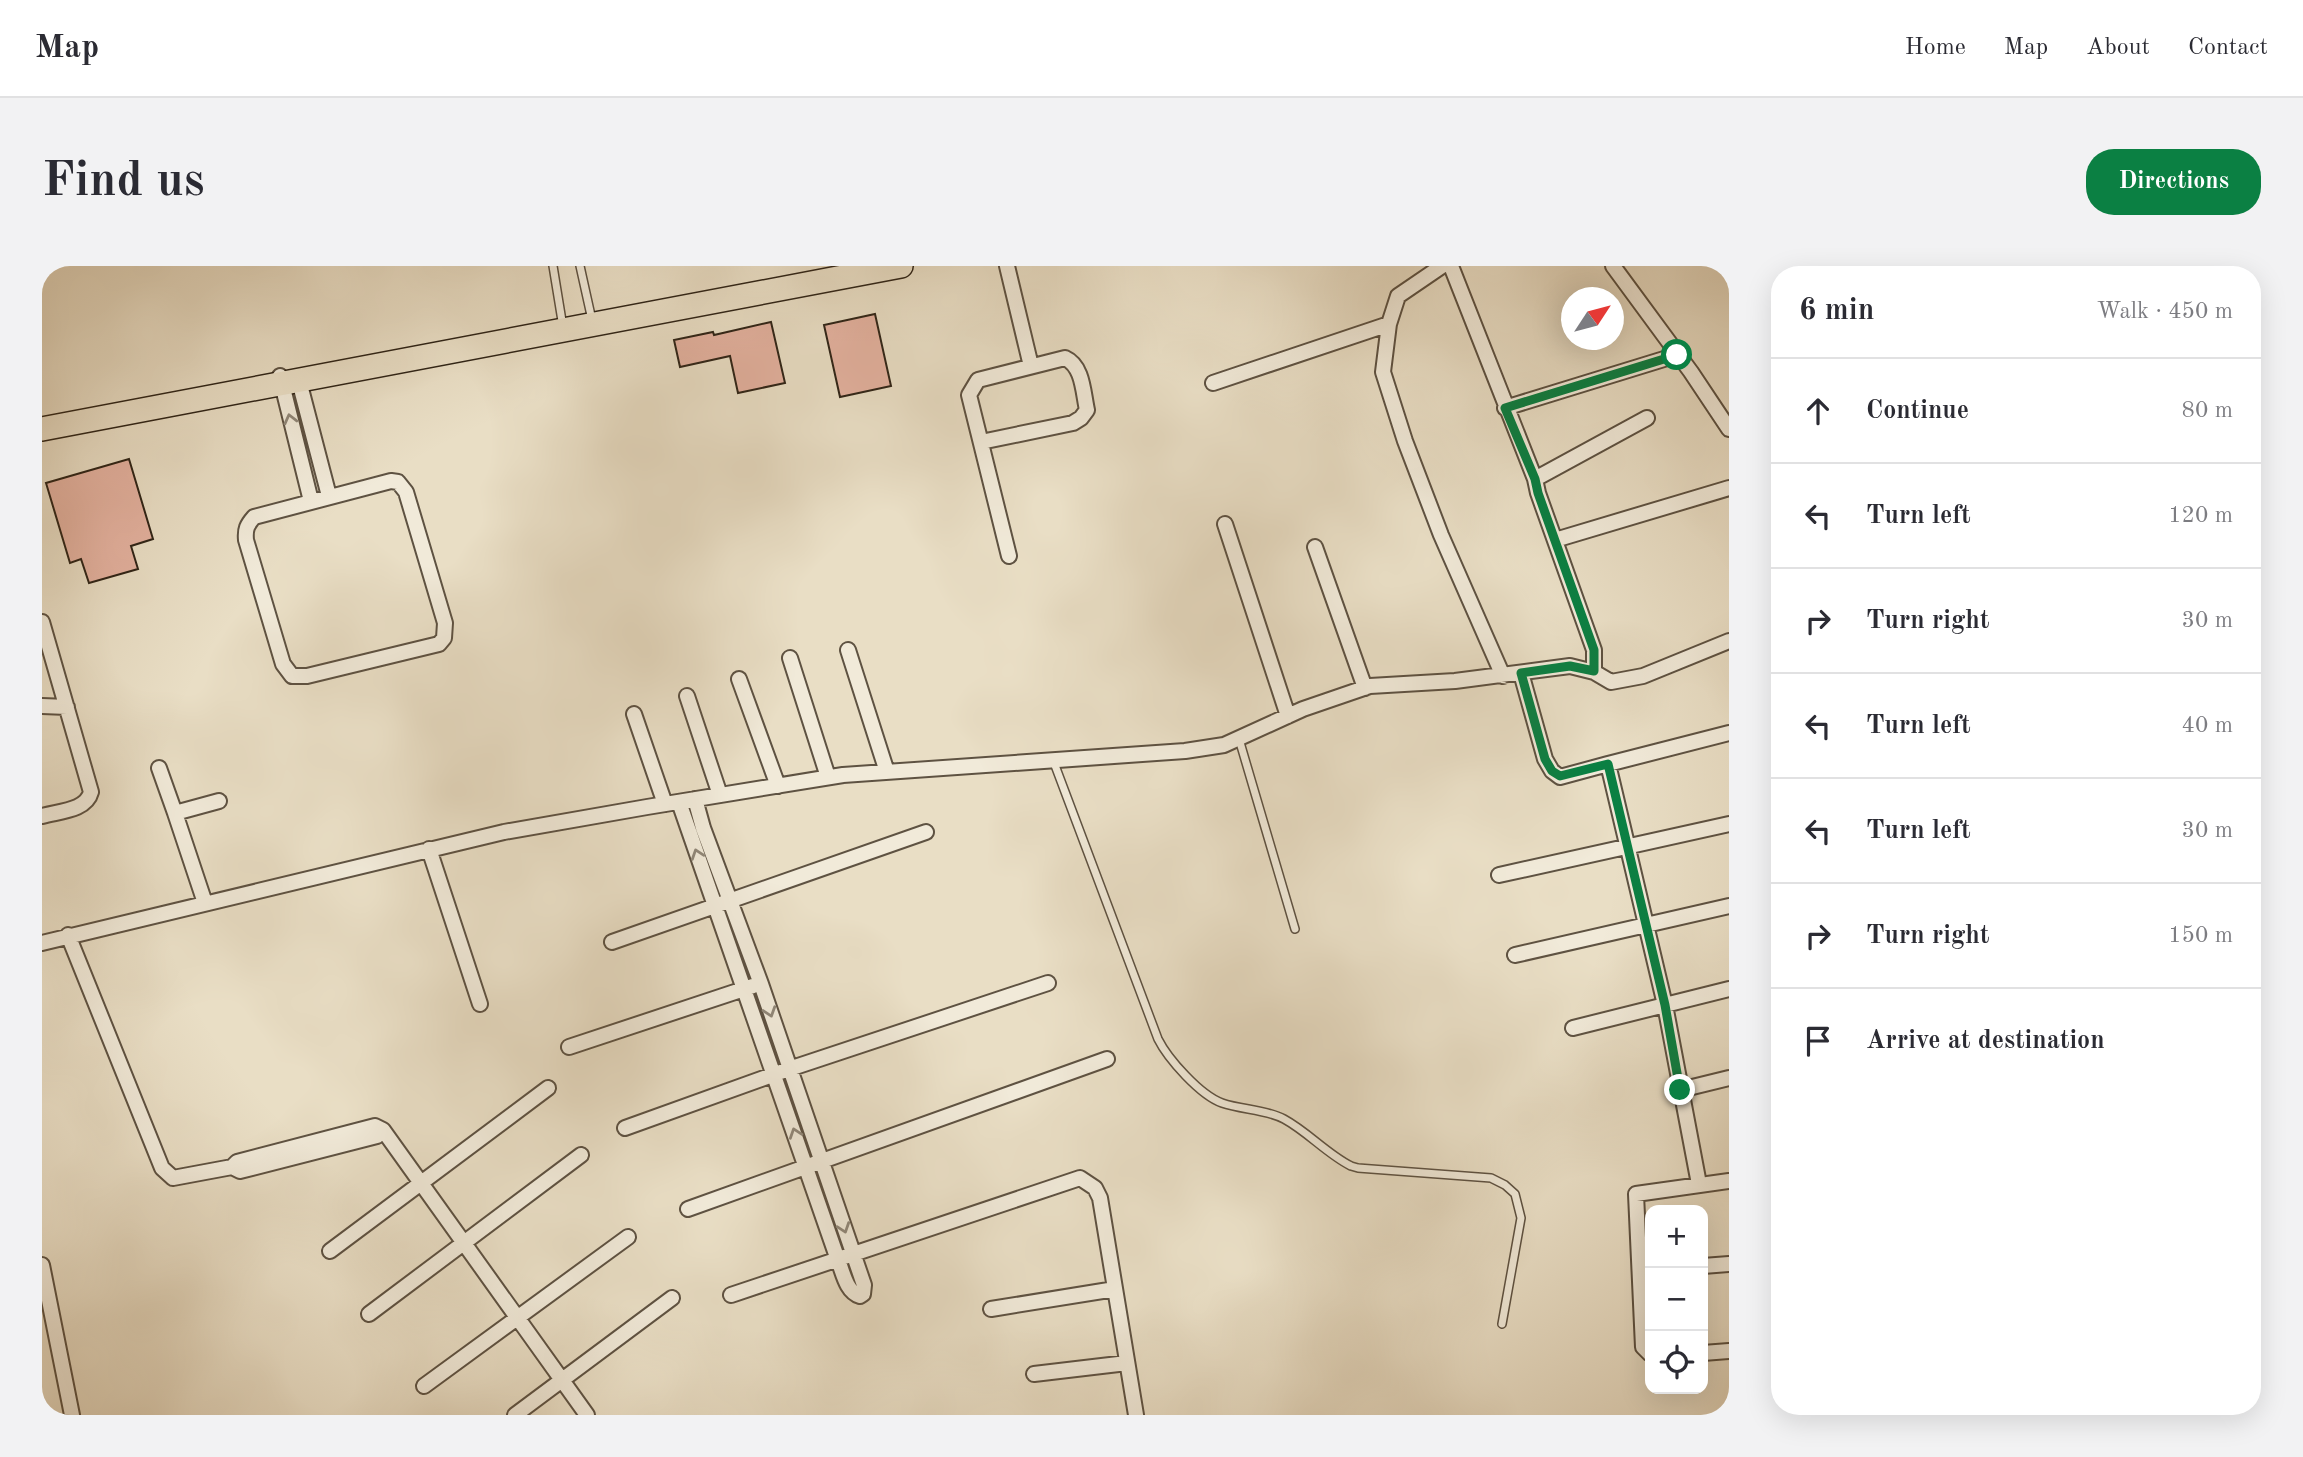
<!DOCTYPE html>
<html lang="en">
<head>
<meta charset="utf-8">
<style>
  body { margin:0; font-family:"Old Standard TT",serif; background:#f2f2f3; color:#2b2b33 }
  .controls { position:absolute; right:21px; bottom:21px; display:grid; overflow:hidden; border-radius:14px; box-shadow:0 7px 28px #0002 }
  .controls button { width:63px; height:63px; display:grid; place-items:center; padding:0; border:0; border-bottom:2px solid #e1e1e2; background:#fff; color:#2b2b33; font:35px sans-serif }
  .compass { position:absolute; left:1519px; top:21px; width:63px; height:63px; border-radius:50%; background:#fff; box-shadow:0 7px 28px #0002; rotate:54deg }
  .stop { position:absolute; width:21px; height:21px; margin:-16px; border:5px solid #0b8043; border-radius:50%; background:#fff }
  .stop.end { background:#0b8043; border-color:#fff; box-shadow:0 2px 7px #0008 }
  .list { margin:0; padding:0; list-style:none }
  h2 { display:flex; justify-content:space-between; align-items:center; height:91px; margin:0; padding:0 28px; font-size:30px }
  h2 small { font-size:23px; font-weight:400; color:#7c7c81 }
  .list li { display:grid; grid-template-columns:46px 1fr auto; gap:21px; align-items:center; box-sizing:border-box; height:105px; padding:0 28px; border-top:2px solid #e1e1e2 }
  .list b { display:block; font-size:26px; white-space:nowrap }
  .list em { font-size:23px; font-style:normal; color:#7c7c81 }
  .icon { flex:none; width:38px; height:38px; fill:none; stroke:currentColor; stroke-width:2; stroke-linecap:round; stroke-linejoin:round }
  .map { position:relative; flex:none; width:1687px; height:1149px; overflow:hidden; border-radius:28px }
  header { display:flex; align-items:center; gap:42px; box-sizing:border-box; height:98px; padding:0 35px; background:#fff; border-bottom:2px solid #e1e1e2 }
  header strong { font-size:33px }
  nav { display:flex; gap:38px; margin-inline-start:auto; font-size:24px }
  .intro { display:flex; align-items:center; justify-content:space-between; box-sizing:border-box; height:168px; padding:0 42px }
  h1 { margin:0; font-size:49px }
  .button { padding:18px 32px; border-radius:28px; background:#0b8043; color:#fff; font-size:24px; font-weight:700 }
  main { display:flex; gap:42px; padding:0 42px }
  aside { flex:1; background:#fff; border-radius:28px; box-shadow:0 7px 28px #0002 }
  .map>svg:first-child { display:block }
  .building { fill:#e3b19f; stroke:#2f2417; stroke-width:2 }
  .lines { fill:none; stroke-linecap:round; stroke-linejoin:round }
  .lane-casing { stroke:#5e5242; stroke-width:10 }
  .street-casing { stroke:#5e5242; stroke-width:18 }
  .primary-casing { stroke:#2f2417; stroke-width:26 }
  .lane { stroke:#f1ead9; stroke-width:7 }
  .street { stroke:#f1ead9; stroke-width:14 }
  .primary { stroke:#e9dec5; stroke-width:23 }
  .oneway { stroke:#908778 }
  .route { stroke:#0b8043; stroke-width:9 }
</style>
</head>
<body>
<header>
<strong>Map</strong>
<nav><a>Home</a><a>Map</a><a>About</a><a>Contact</a></nav>
</header>
<div class="intro"><h1>Find us</h1><a class="button">Directions</a></div>
<main>
<div class="map">
<svg width="1687" height="1149" viewBox="0 0 1687 1149">
  <rect width="100%" height="100%" fill="#e9dec5"/>
  <filter id="stains"><feTurbulence type="fractalNoise" baseFrequency=".00286" numOctaves="4"/><feColorMatrix values="0 0 0 0 .2 0 0 0 0 .09 0 0 0 0 .02 0 0 0 .5 -.17"/></filter>
  <radialGradient id="worn" r=".72"><stop offset=".6" stop-color="#630" stop-opacity="0"/><stop offset="1" stop-color="#630" stop-opacity=".3"/></radialGradient>
  <path class="building" d="M833 48 849 120 798 131 782 59Z
    M729 56 743 117 696 127 688 90 638 101 632 74 671 66 672 69Z
    M87 193 111 273 89 280 96 303 47 317 39 293 28 297 4 217Z"/>
  <g class="lines">
    <defs>
      <path id="lane" d="M511 0 521 61
        M538 0 550 54
        M1197 473 1253 663
        M1011 494 1116 773C1126 793 1158 829 1180 837 1200 844 1223 843 1242 853 1266 866 1285 888 1309 900L1316 902 1449 912 1463 919 1473 928 1479 952 1460 1058"/>
      <path id="street" d="M965 0 989 100
        M1400 0 1356 30 1347 58 1341 106 1363 175 1399 269 1461 410
        M1409 0 1493 213 1496 227 1552 384V406
        M1571 0 1649 106 1687 163
        M238 110 269 235
        M257 115 287 230
        M1171 117 1347 58
        M1463 142 1635 89
        M939 176 1031 157 1039 152 1045 144C1041 126 1041 100 1023 92L936 114 927 129 967 290
        M1493 213 1605 152
        M349 215 356 216 364 226 403 357 402 372 397 378 265 410H250L241 398 204 274C203 263 205 259 212 251Z
        M1183 258 1246 450
        M1513 274 1687 222
        M1273 281 1323 422
        M0 356 49 526C44 545 17 545 0 550
        M806 384 845 506
        M748 392 786 511
        M1479 407 1503 493 1510 505 1518 511 1566 498 1623 739 1657 918
        M697 413 736 520
        M645 430 678 529
        M0 440 25 441
        M592 448 623 538
        M1566 498 1687 467
        M117 502 133 547
        M637 536 796 994C801 1006 804 1026 818 1030L821 1028 822 1019 719 718 661 562 653 533
        M387 583 438 738
        M1457 609 1687 558
        M163 637 133 547 177 535
        M26 669 120 902 131 912 190 901
        M570 676 884 566
        M0 677 462 566 605 541 801 509 1143 485 1182 479 1261 443 1328 420 1413 415 1528 400 1552 406 1569 416 1601 410 1687 375
        M1473 689 1687 640
        M1531 762 1687 723
        M527 781 711 720
        M1638 824 1687 812
        M583 862 747 803 1006 717
        M341 864 335 870 198 905 190 901 195 896 333 860 341 864 545 1149
        M646 943 1065 793
        M288 985 506 822
        M0 999 30 1149
        M1661 1000 1687 998
        M689 1029 1038 912 1053 922 1058 932 1094 1149
        M949 1043 1073 1023
        M327 1048 539 889
        M1661 1087 1687 1085
        M1608 1088 1601 1081 1594 928 1687 915
        M992 1108 1085 1097
        M382 1120 586 971
        M473 1149 630 1032"/>
      <path id="primary" d="M0 163 859 0"/>
    </defs>
    <use href="#lane" class="lane-casing"/>
    <use href="#street" class="street-casing"/>
    <use href="#primary" class="primary-casing"/>
    <use href="#lane" class="lane"/>
    <use href="#street" class="street"/>
    <use href="#primary" class="primary"/>
  </g>
  <defs><path id="oneway-chevron" d="M-2-3.5L2.5 0L-2 3.5" fill="none" stroke-width="1.6" stroke-linecap="round" stroke-linejoin="round" transform="scale(1.75)"/></defs>
  <g class="oneway">
    <use href="#oneway-chevron" transform="translate(248 153) rotate(-104)"/>
    <use href="#oneway-chevron" transform="translate(655 588) rotate(-109)"/>
    <use href="#oneway-chevron" transform="translate(728 746) rotate(72)"/>
    <use href="#oneway-chevron" transform="translate(753 867) rotate(-109)"/>
    <use href="#oneway-chevron" transform="translate(802 962) rotate(71)"/>
  </g>
  <g class="lines">
    <path class="route" d="M1635 89 1463 142 1493 213 1496 227 1552 384V405L1528 400 1479 407 1503 493 1510 505 1518 510 1566 498 1623 739 1638 824"/>
  </g>
  <rect width="100%" height="100%" filter="url(#stains)"/>
  <rect width="100%" height="100%" fill="url(#worn)"/>
</svg>
<div class="controls">
<button>+</button>
<button>−</button>
<button><svg class="icon" aria-label="locate" viewBox="0 0 24 24"><circle cx="12" cy="12" r="6"/><path d="M12 2v4M12 18v4M2 12h4M18 12h4"/></svg></button>
</div>
<svg class="compass" viewBox="-18 -18 36 36"><path d="M0-13l5 13h-10z" fill="#e53935"/><path d="M0 13l5-13h-10z" fill="#7c7c81"/></svg>
<div class="stop" style="left:1635px;top:89px"></div>
<div class="stop end" style="left:1638px;top:824px"></div>
</div>
<aside>
<h2>6 min<small>Walk · 450 m</small></h2>
<ul class="list">
<li><svg class="icon" aria-label="ahead" viewBox="0 0 24 24"><path d="M12 20V5M6 11l6-6 6 6"/></svg><div><b>Continue</b></div><em>80 m</em></li>
<li><svg class="icon" aria-label="left" viewBox="0 0 24 24"><path d="M17 20v-9H6M10 6l-5 5 5 5"/></svg><div><b>Turn left</b></div><em>120 m</em></li>
<li><svg class="icon" aria-label="right" viewBox="0 0 24 24"><path d="M7 20v-9h11M14 6l5 5-5 5"/></svg><div><b>Turn right</b></div><em>30 m</em></li>
<li><svg class="icon" aria-label="left" viewBox="0 0 24 24"><path d="M17 20v-9H6M10 6l-5 5 5 5"/></svg><div><b>Turn left</b></div><em>40 m</em></li>
<li><svg class="icon" aria-label="left" viewBox="0 0 24 24"><path d="M17 20v-9H6M10 6l-5 5 5 5"/></svg><div><b>Turn left</b></div><em>30 m</em></li>
<li><svg class="icon" aria-label="right" viewBox="0 0 24 24"><path d="M7 20v-9h11M14 6l5 5-5 5"/></svg><div><b>Turn right</b></div><em>150 m</em></li>
<li><svg class="icon" aria-label="arrive" viewBox="0 0 24 24"><path d="M6 21V4h12l-3 4 3 4H6"/></svg><div><b>Arrive at destination</b></div></li>
</ul>
</aside>
</main>
</body>
</html>
